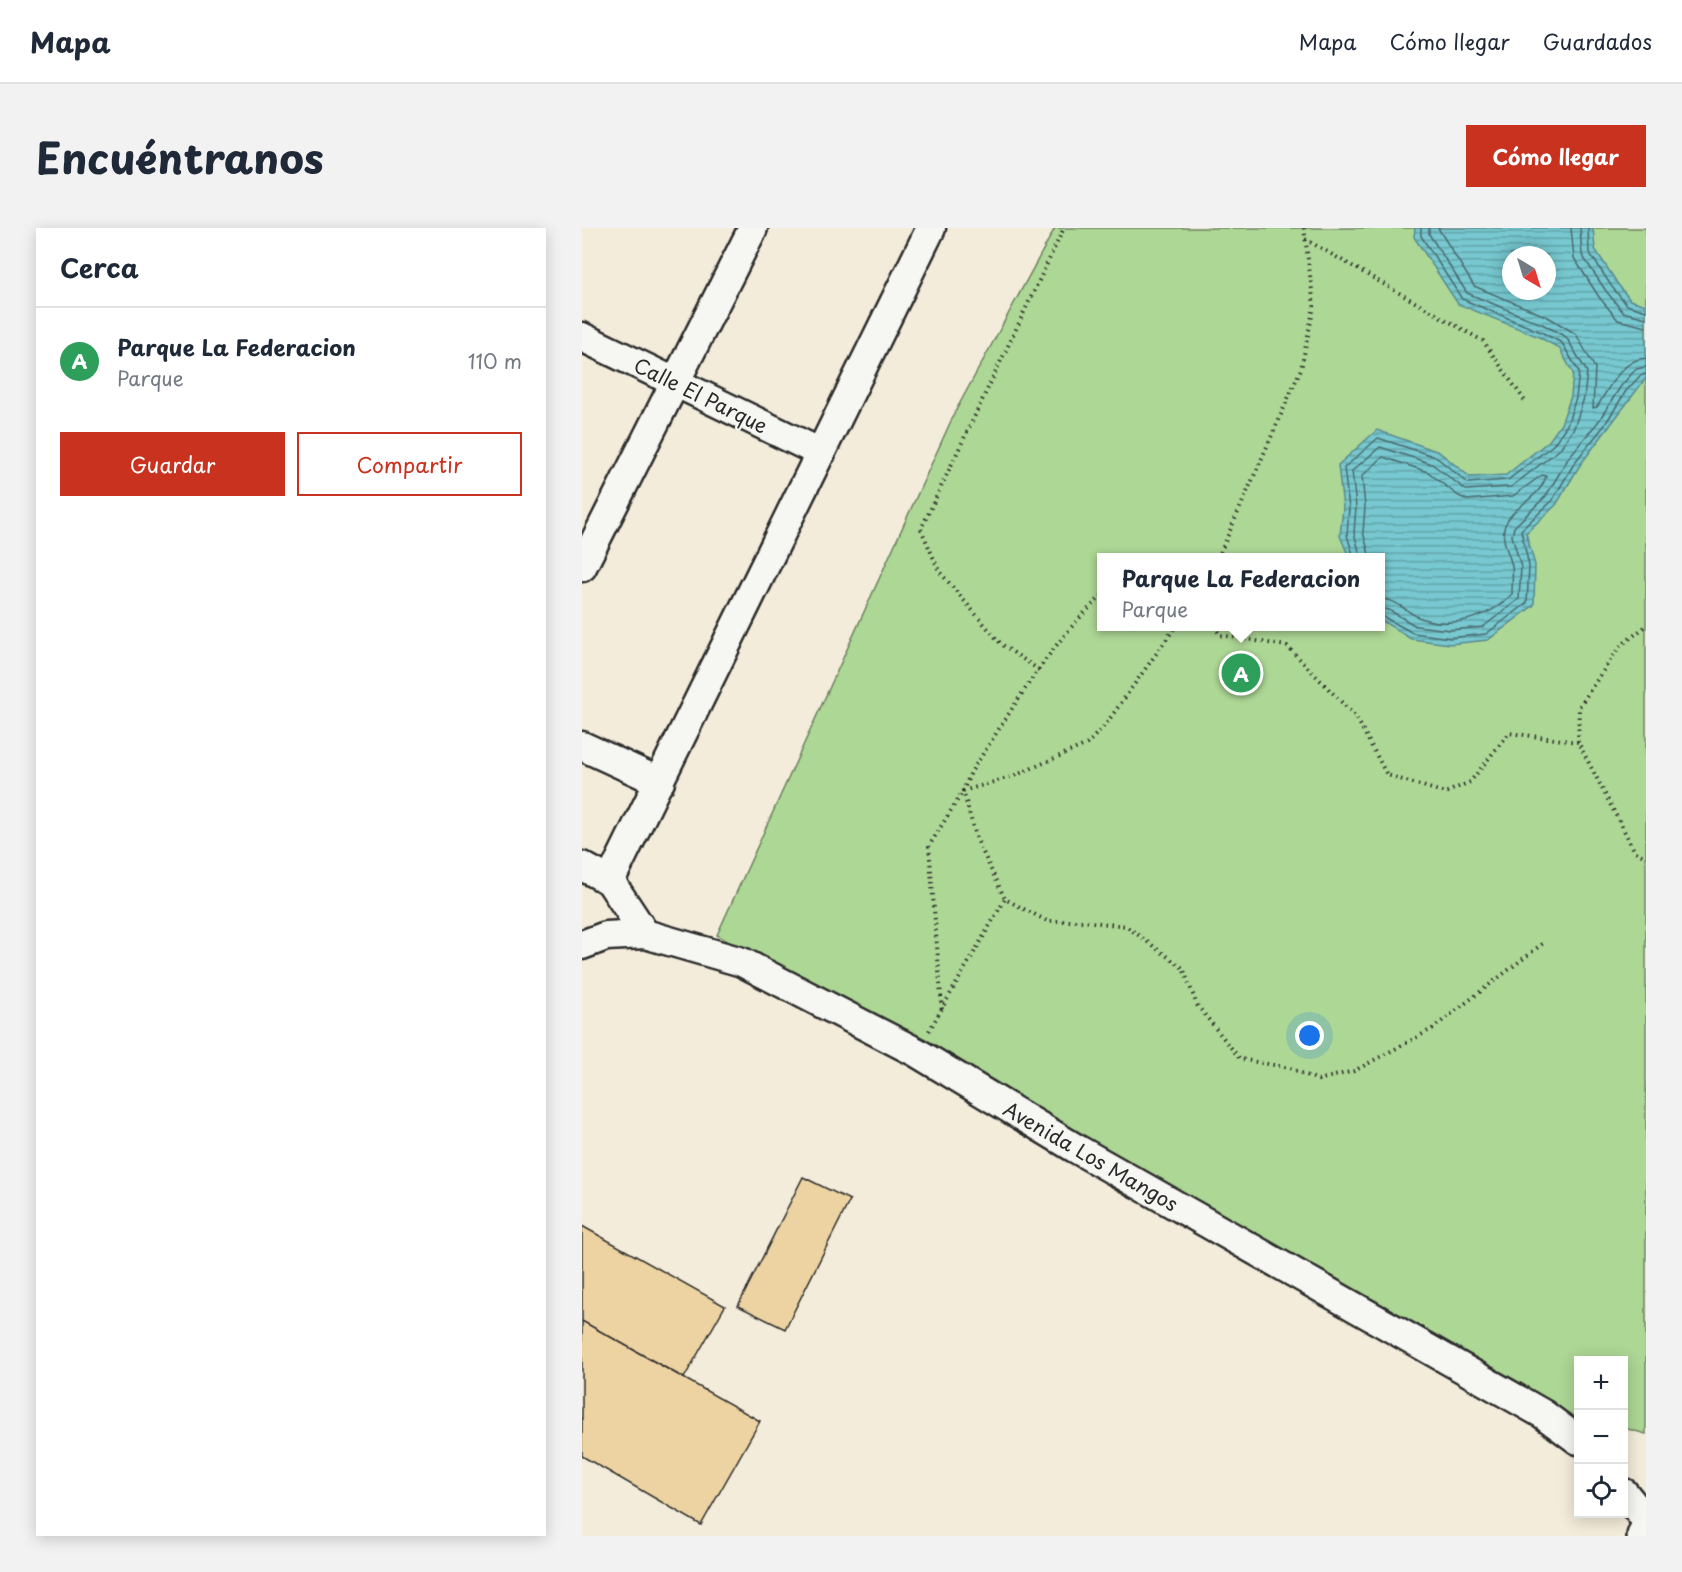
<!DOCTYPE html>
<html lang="es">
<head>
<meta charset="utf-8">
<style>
  body { margin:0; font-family:"Playpen Sans",sans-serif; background:#f2f2f3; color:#1f2937 }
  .controls { position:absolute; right:18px; bottom:18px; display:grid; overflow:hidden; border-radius:0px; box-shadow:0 3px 15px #0003 }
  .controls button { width:54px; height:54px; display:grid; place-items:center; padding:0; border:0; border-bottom:2px solid #e0e1e3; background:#fff; color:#1f2937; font:30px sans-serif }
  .compass { position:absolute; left:920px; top:18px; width:54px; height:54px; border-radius:50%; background:#fff; box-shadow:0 3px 15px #0003; rotate:142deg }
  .you { position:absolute; left:728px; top:808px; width:21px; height:21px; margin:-15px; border:4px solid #fff; border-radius:50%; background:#1a73e8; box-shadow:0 0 0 9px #1a73e833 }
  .badge { display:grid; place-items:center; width:39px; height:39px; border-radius:50%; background:#c8321e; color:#fff; font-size:20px; font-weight:700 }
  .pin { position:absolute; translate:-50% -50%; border:3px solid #fff; box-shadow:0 2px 6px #0006 }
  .popup { position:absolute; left:515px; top:325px; width:288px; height:78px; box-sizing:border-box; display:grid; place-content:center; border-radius:0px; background:#fff; filter:drop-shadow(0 2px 4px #0005); font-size:20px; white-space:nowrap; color:#747a83 }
  .popup b { font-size:22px; color:#1f2937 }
  .popup::after { content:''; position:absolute; left:50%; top:100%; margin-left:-12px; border:12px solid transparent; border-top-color:#fff }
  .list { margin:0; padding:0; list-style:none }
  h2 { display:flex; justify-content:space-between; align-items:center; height:78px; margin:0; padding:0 24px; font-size:26px }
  h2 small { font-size:20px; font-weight:400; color:#747a83 }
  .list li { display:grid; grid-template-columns:39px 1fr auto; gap:18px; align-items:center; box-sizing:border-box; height:108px; padding:0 24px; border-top:2px solid #e0e1e3 }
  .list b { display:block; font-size:22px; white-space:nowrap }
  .list p { margin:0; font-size:20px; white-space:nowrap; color:#747a83 }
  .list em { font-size:20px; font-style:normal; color:#747a83 }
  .actions { display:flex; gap:12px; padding:18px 24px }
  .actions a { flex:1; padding:14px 0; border:2px solid #c8321e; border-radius:0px; text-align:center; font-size:21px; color:#c8321e }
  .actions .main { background:#c8321e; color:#fff }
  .icon { flex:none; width:33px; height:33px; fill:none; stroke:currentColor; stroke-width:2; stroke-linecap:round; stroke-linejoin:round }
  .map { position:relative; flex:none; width:1064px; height:1308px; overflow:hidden; border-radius:0px }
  header { display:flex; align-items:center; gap:36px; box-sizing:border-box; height:84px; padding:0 30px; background:#fff; border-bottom:2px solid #e0e1e3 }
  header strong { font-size:28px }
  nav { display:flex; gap:33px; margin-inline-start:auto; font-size:21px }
  .intro { display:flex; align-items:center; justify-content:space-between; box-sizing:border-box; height:144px; padding:0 36px }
  h1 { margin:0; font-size:42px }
  .button { padding:15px 27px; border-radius:0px; background:#c8321e; color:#fff; font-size:21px; font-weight:700 }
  main { display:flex; gap:36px; padding:0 36px }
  aside { flex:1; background:#fff; border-radius:0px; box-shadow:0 3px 15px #0003 }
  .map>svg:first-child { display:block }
  .park { fill:#add795; stroke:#6c8160; stroke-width:1.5; fill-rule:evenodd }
  .water { fill:url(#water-rules); stroke:#59898e; stroke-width:1.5; fill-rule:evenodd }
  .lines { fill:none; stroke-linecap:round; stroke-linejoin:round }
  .shore { stroke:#496a6d; stroke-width:1.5 }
  .building { fill:#edd3a2; stroke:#2b2b2b; stroke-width:1.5 }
  .minor-casing { stroke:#2b2b2b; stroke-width:33 }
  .major-casing { stroke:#2b2b2b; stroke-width:38 }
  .path { stroke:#2b2b2b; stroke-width:4; stroke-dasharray:1.5 4.5; stroke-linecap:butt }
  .minor { stroke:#f6f6f2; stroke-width:28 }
  .major { stroke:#f6f6f2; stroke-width:33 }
  .labels { text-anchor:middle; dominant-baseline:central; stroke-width:4.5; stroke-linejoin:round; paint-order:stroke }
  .street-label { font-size:20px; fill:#2b2b2b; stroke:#f6f6f2 }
</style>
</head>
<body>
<header>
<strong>Mapa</strong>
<nav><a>Mapa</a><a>Cómo llegar</a><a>Guardados</a></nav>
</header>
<div class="intro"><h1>Encuéntranos</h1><a class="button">Cómo llegar</a></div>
<main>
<aside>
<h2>Cerca<small></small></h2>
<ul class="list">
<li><span class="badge" style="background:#2e9e5b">A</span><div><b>Parque La Federacion</b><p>Parque</p></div><em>110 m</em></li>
</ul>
<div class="actions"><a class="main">Guardar</a><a>Compartir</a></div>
</aside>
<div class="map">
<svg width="1064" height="1308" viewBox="0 0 1064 1308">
  <defs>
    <pattern id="water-rules" width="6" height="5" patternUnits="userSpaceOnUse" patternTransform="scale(1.5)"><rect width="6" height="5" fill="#77c8d0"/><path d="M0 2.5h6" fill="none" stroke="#62a3a9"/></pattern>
  </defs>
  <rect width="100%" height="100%" fill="#f3ecda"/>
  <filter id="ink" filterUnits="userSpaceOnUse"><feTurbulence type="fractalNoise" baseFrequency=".0167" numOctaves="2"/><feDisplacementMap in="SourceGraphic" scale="12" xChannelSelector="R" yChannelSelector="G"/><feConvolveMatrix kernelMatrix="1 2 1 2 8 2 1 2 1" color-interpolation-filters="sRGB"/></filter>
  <g filter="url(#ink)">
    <path class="park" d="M473 0H1064V1206L1042 1200V1132H996V1189L964 1181 135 707 373 184ZM929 27H965V63H929ZM520 330H798V398H520Z"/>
    <path class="water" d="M833 0H1011L1013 21 1035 55 1048 72 1064 77V150L998 237 974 277 944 305 953 337 952 377 906 412 868 416 829 411 799 392 798 330 767 329 758 308 761 280 756 237 795 202 857 224 888 249 924 247 967 213 979 196 989 168 991 145 977 120 957 109 876 76 832 9ZM929 27H965V63H929Z"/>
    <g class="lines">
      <path class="shore" d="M856 0 892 58 966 89 994 106 1013 140 1011 180 1015 179C1026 161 1040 131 1064 130
        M989 0 992 30 1017 69 1036 92 1064 99
        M998 0 1000 27 1024 63 1041 84 1064 90
        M1006 0 1007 24 1030 59 1045 77 1064 83
        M772 330 765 307 767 280 762 240 796 210 854 229 886 255 926 252 971 217 985 197 994 170 997 144 980 115 959 104 880 71 839 8V0
        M779 330 772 305 774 279 770 243 798 219 850 236 884 262 929 259 977 222 992 200 1002 170 1005 144 984 109 962 97 885 65 847 6V0
        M788 330 781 304 783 279 780 248 801 229 846 244 875 267 885 272 931 268 960 247 964 248C959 270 931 277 923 297 918 311 927 325 930 338 931 346 930 357 930 366 908 390 867 402 836 389 823 383 814 371 798 371
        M798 380 807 382 834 398 868 402 901 399 937 371 939 339 930 308 932 299 964 268 987 229 1016 194 1039 158 1054 141 1064 139
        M798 387 831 405 868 410 904 406 945 375 947 338 939 302 970 273 993 234 1022 198 1044 163 1058 148 1064 146"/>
    </g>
    <path class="building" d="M221 949 268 972 203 1101 156 1078Z
      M0 998 143 1078 102 1150 0 1093Z
      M0 1093 178 1193 119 1297 0 1228Z"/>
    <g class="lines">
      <defs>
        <path id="minor" d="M0 109 239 225
          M0 339 171 0
          M0 518 78 554
          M0 638 28 653 63 706 160 734 334 824 493 920 961 1186 996 1212
          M28 653 349 0
          M0 717 24 708 63 706
          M1042 1265 1064 1292"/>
        <path id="major" d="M1062 1308 1064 1303"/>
      </defs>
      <use href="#minor" class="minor-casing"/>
      <use href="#major" class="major-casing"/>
      <path class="path" d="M723 11 901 113 943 173
        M636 330 719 141 732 78 722 0
        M520 368C467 415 428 486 389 544L381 563 395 612 423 671 465 693H501L544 698 601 740 615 777 658 831 708 840 736 852 772 843 850 801 964 713
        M632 398 638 407 705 418 774 489 805 547 863 565 888 554 927 505 996 514 1053 624 1064 629
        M457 442 419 416 357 343 339 301 482 0
        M996 514 997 479 1037 419 1064 398
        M360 781 347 618 381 563 432 548 505 516 524 496 594 398
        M347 803 423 671"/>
      <use href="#minor" class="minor"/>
      <use href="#major" class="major"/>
    </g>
  </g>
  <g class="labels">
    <g class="street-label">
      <text transform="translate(119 167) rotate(26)">Calle El Parque</text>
      <text transform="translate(509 928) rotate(30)">Avenida Los Mangos</text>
    </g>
  </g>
</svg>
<div class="controls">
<button>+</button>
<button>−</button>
<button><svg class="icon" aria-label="locate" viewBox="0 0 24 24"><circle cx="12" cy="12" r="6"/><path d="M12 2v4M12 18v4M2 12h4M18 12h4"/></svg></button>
</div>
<svg class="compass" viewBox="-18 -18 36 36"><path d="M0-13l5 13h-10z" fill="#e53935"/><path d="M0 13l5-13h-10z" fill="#747a83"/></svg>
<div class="you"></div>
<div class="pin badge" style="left:659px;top:445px;background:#2e9e5b">A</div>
<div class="popup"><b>Parque La Federacion</b>Parque</div>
</div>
</main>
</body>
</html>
